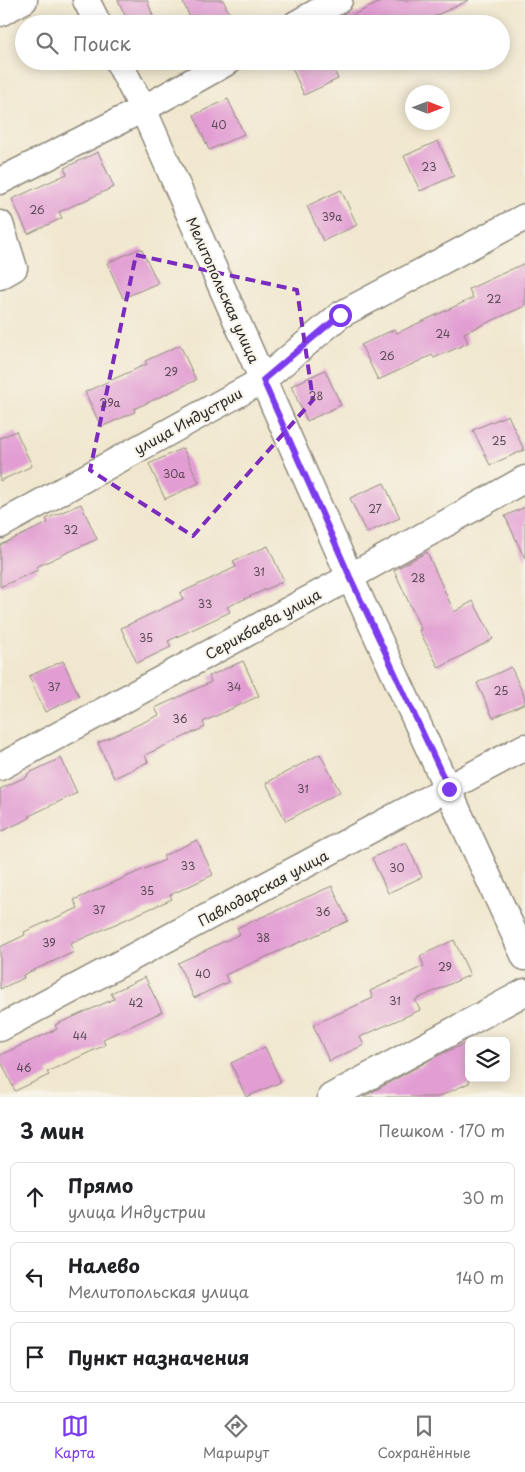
<!DOCTYPE html>
<html lang="ru">
<head>
<meta charset="utf-8">
<style>
  body { margin:0; font-family:"Playpen Sans",sans-serif; background:#f6f6f6; color:#202124 }
  .controls { position:absolute; right:15px; bottom:15px; display:grid; overflow:hidden; border-radius:8px; box-shadow:0 2px 12px #0003 }
  .controls button { width:45px; height:45px; display:grid; place-items:center; padding:0; border:0; border-bottom:1px solid #e0e0e0; background:#fff; color:#202124; font:25px sans-serif }
  .compass { position:absolute; left:405px; top:85px; width:45px; height:45px; border-radius:50%; background:#fff; box-shadow:0 2px 12px #0003; rotate:90deg }
  .stop { position:absolute; width:15px; height:15px; margin:-11px; border:4px solid #7c3aed; border-radius:50%; background:#fff }
  .stop.end { background:#7c3aed; border-color:#fff; box-shadow:0 1px 5px #0008 }
  .list { margin:0; padding:0; list-style:none }
  h2 { display:flex; justify-content:space-between; align-items:center; height:65px; margin:0; padding:0 20px; font-size:21px }
  h2 small { font-size:16px; font-weight:400; color:#757577 }
  .list li { display:grid; grid-template-columns:32px 1fr auto; gap:15px; align-items:center; box-sizing:border-box; height:70px; margin:0 10px 10px; padding:0 10px; border:1px solid #e0e0e0; border-radius:8px }
  .list b { display:block; font-size:19px; white-space:nowrap }
  .list p { margin:0; font-size:16px; white-space:nowrap; color:#757577 }
  .list em { font-size:16px; font-style:normal; color:#757577 }
  .icon { flex:none; width:28px; height:28px; fill:none; stroke:currentColor; stroke-width:2; stroke-linecap:round; stroke-linejoin:round }
  .map { position:relative; flex:none; width:525px; height:1097px; overflow:hidden }
  .search { position:absolute; background:#fff; box-shadow:0 2px 12px #0003; left:15px; right:15px; top:15px; height:55px; display:flex; align-items:center; gap:12px; box-sizing:border-box; padding:0 18px; border-radius:28px; color:#757577; font-size:19px }
  .sheet { height:305px; background:#fff }
  nav { display:flex; justify-content:space-around; align-items:center; box-sizing:border-box; height:70px; border-top:1px solid #e0e0e0; background:#fff; font-size:14px; color:#757577 }
  nav a { display:grid; justify-items:center; gap:2px }
  nav .on { color:#7c3aed }
  .map>svg:first-child { display:block }
  .building { fill:#e29ed3 }
  .lines { fill:none; stroke-linecap:round; stroke-linejoin:round }
  .minor-casing { stroke:#8e897c; stroke-width:29 }
  .minor { stroke:#fff; stroke-width:26 }
  .route { stroke:#7c3aed; stroke-width:6 }
  .marked { fill:none; stroke:#7b2cbf; stroke-width:4; stroke-dasharray:10 6; stroke-linejoin:round }
  .labels { text-anchor:middle; dominant-baseline:central; stroke-width:4; stroke-linejoin:round; paint-order:stroke }
  .number-label { font-size:11px; fill:#594855 }
  .street-label { font-size:14px; fill:#2b2b2b; stroke:#f7f3e8 }
</style>
</head>
<body>
<div class="map">
<svg width="525" height="1097" viewBox="0 0 525 1097">
  <rect width="100%" height="100%" fill="#f7f3e8"/>
  <filter id="ink" filterUnits="userSpaceOnUse"><feTurbulence type="fractalNoise" baseFrequency=".02" numOctaves="2"/><feDisplacementMap in="SourceGraphic" scale="10" xChannelSelector="R" yChannelSelector="G"/><feConvolveMatrix kernelMatrix="1 2 1 2 8 2 1 2 1" color-interpolation-filters="sRGB"/></filter>
  <filter id="wash" filterUnits="userSpaceOnUse"><feTurbulence type="fractalNoise" baseFrequency=".0096" numOctaves="4" result="noise"/><feDisplacementMap in="SourceGraphic" scale="20" xChannelSelector="R" yChannelSelector="G"/><feGaussianBlur stdDeviation="1.12" result="paint"/><feColorMatrix in="noise" values="0 0 0 0 0 0 0 0 0 0 0 0 0 0 0 0 0 1.4 0 .05"/><feComposite in="paint" operator="in"/></filter>
  <g filter="url(#wash)">
    <rect width="100%" height="100%" fill="#f0e7ce"/>
    <g id="blocks">
      <path class="building" d="M118 0H147L156 24H129Z
        M182 0H223L230 15 211 24H193Z
        M385 0H469L418 24H333Z
        M289 61H330L338 79 304 95Z
        M228 99 244 134 209 150 194 115Z
        M438 141 454 176 420 191 404 156Z
        M98 152 114 187 59 212 62 218 28 234 12 199 67 174 64 168Z
        M341 190 357 225 323 241 307 206Z
        M141 248 158 283 123 298 107 263Z
        M525 263V306L464 333 468 343 434 358 432 355 378 380 361 345 395 329 397 333 473 298 469 289Z
        M180 345 196 380 134 409 135 412 101 427 85 392 147 364 145 361Z
        M325 370 341 405 307 421 291 386Z
        M508 415 524 450 490 465 473 430Z
        M16 431 32 466 0 481V438Z
        M183 448 199 483 165 499 149 464Z
        M384 483 400 518 366 533 350 498Z
        M81 504 97 539 36 567 38 570 0 587V545L48 523 46 519Z
        M525 507V559L505 516Z
        M268 546 284 581 227 607 230 612 168 641 171 647 137 663 121 628 183 599 180 593 236 567 233 561Z
        M427 552 454 612 473 601 493 639 439 668 419 630 421 629 394 570Z
        M63 661 79 696 45 712 29 676Z
        M243 661 259 696 203 722 205 727 145 755 148 762 114 778 98 743 159 715 155 708 211 682 209 676Z
        M511 667 525 698V703L493 718 477 683Z
        M320 754 340 792 286 821 266 783Z
        M61 758 77 793 29 816 30 818 0 832V789L28 776 27 774Z
        M197 840 213 875 170 895 172 899 70 944 74 952 23 975 24 978 0 989V947L25 935 24 932 78 908 74 900 165 860 163 856Z
        M406 842 422 877 388 893 372 858Z
        M332 886 348 921 225 975 228 982 194 998 178 963 240 934 237 928Z
        M454 940 470 975 415 1000 420 1010 360 1037 364 1045 329 1061 313 1025 373 998 370 991 424 966 420 956Z
        M145 977 162 1012 103 1039 105 1045 47 1072 49 1075 15 1091 0 1059V1055L57 1029 55 1025 114 999 111 993Z
        M469 1042V1083L438 1097H363L441 1054Z
        M265 1047 281 1082 246 1097 231 1063Z"/>
    </g>
  </g>
  <g filter="url(#ink)">
    <use href="#blocks" fill-opacity="0" stroke="#8e897c" stroke-width="1"/>
    <g class="lines">
      <defs>
        <path id="minor" d="M86 0 98 24
          M0 13 24 0
          M296 24 339 0
          M118 61 143 109 350 577 525 957
          M0 181 143 109 229 61
          M0 224 14 268 0 276
          M0 525 263 380 340 315 525 217
          M0 767 350 577 525 479
          M0 1028 525 747
          M331 1097 525 992"/>
      </defs>
      <use href="#minor" class="minor-casing"/>
      <use href="#minor" class="minor"/>
    </g>
  </g>
  <g class="lines" filter="url(#ink)">
    <path class="route" d="M340 315 263 380 350 577 449 789"/>
  </g>
  <path class="marked" d="M136 255 297 290 313 400 193 536 90 470Z"/>
  <g class="labels">
    <g class="number-label">
      <text x="219" y="124">40</text>
      <text x="429" y="166">23</text>
      <text x="37" y="209">26</text>
      <text x="332" y="216">39а</text>
      <text x="494" y="298">22</text>
      <text x="443" y="333">24</text>
      <text x="387" y="355">26</text>
      <text x="171" y="371">29</text>
      <text x="316" y="395">28</text>
      <text x="110" y="402">29а</text>
      <text x="499" y="440">25</text>
      <text x="174" y="473">30а</text>
      <text x="375" y="508">27</text>
      <text x="71" y="529">32</text>
      <text x="259" y="571">31</text>
      <text x="418" y="577">28</text>
      <text x="205" y="603">33</text>
      <text x="146" y="637">35</text>
      <text x="54" y="686">37</text>
      <text x="234" y="686">34</text>
      <text x="501" y="690">25</text>
      <text x="180" y="718">36</text>
      <text x="303" y="788">31</text>
      <text x="188" y="865">33</text>
      <text x="397" y="867">30</text>
      <text x="147" y="890">35</text>
      <text x="99" y="909">37</text>
      <text x="323" y="911">36</text>
      <text x="263" y="937">38</text>
      <text x="49" y="942">39</text>
      <text x="445" y="966">29</text>
      <text x="203" y="973">40</text>
      <text x="395" y="1000">31</text>
      <text x="136" y="1002">42</text>
      <text x="80" y="1035">44</text>
      <text x="24" y="1067">46</text>
    </g>
    <g class="street-label">
      <text transform="translate(223 290) rotate(66)">Мелитопольская улица</text>
      <text transform="translate(188 421) rotate(-29)">улица Индустрии</text>
      <text transform="translate(263 624) rotate(-29)">Серикбаева улица</text>
      <text transform="translate(263 888) rotate(-28)">Павлодарская улица</text>
    </g>
  </g>
</svg>
<div class="controls">
<button><svg class="icon" aria-label="layers" viewBox="0 0 24 24"><path d="M12 4l9 5-9 5-9-5zM3 14l9 5 9-5"/></svg></button>
</div>
<svg class="compass" viewBox="-18 -18 36 36"><path d="M0-13l5 13h-10z" fill="#e53935"/><path d="M0 13l5-13h-10z" fill="#757577"/></svg>
<div class="stop" style="left:340px;top:315px"></div>
<div class="stop end" style="left:449px;top:789px"></div>
<div class="search"><svg class="icon" aria-label="search" viewBox="0 0 24 24"><circle cx="10" cy="10" r="6"/><path d="M15 15l6 6"/></svg>Поиск</div>
</div>
<section class="sheet">
<h2>3 мин<small>Пешком · 170 m</small></h2>
<ul class="list">
<li><svg class="icon" aria-label="ahead" viewBox="0 0 24 24"><path d="M12 20V5M6 11l6-6 6 6"/></svg><div><b>Прямо</b><p>улица Индустрии</p></div><em>30 m</em></li>
<li><svg class="icon" aria-label="left" viewBox="0 0 24 24"><path d="M17 20v-9H6M10 6l-5 5 5 5"/></svg><div><b>Налево</b><p>Мелитопольская улица</p></div><em>140 m</em></li>
<li><svg class="icon" aria-label="arrive" viewBox="0 0 24 24"><path d="M6 21V4h12l-3 4 3 4H6"/></svg><div><b>Пункт назначения</b></div></li>
</ul>
</section>
<nav>
<a class="on"><svg class="icon" aria-label="map" viewBox="0 0 24 24"><path d="M3 6l6-2 6 2 6-2v14l-6 2-6-2-6 2zM9 4v14M15 6v14"/></svg>Карта</a>
<a><svg class="icon" aria-label="directions" viewBox="0 0 24 24"><path d="M12 3l9 9-9 9-9-9zM9 14v-3h6M13 9l2 2-2 2"/></svg>Маршрут</a>
<a><svg class="icon" aria-label="saved" viewBox="0 0 24 24"><path d="M7 4h10v16l-5-4-5 4z"/></svg>Сохранённые</a>
</nav>
</body>
</html>
